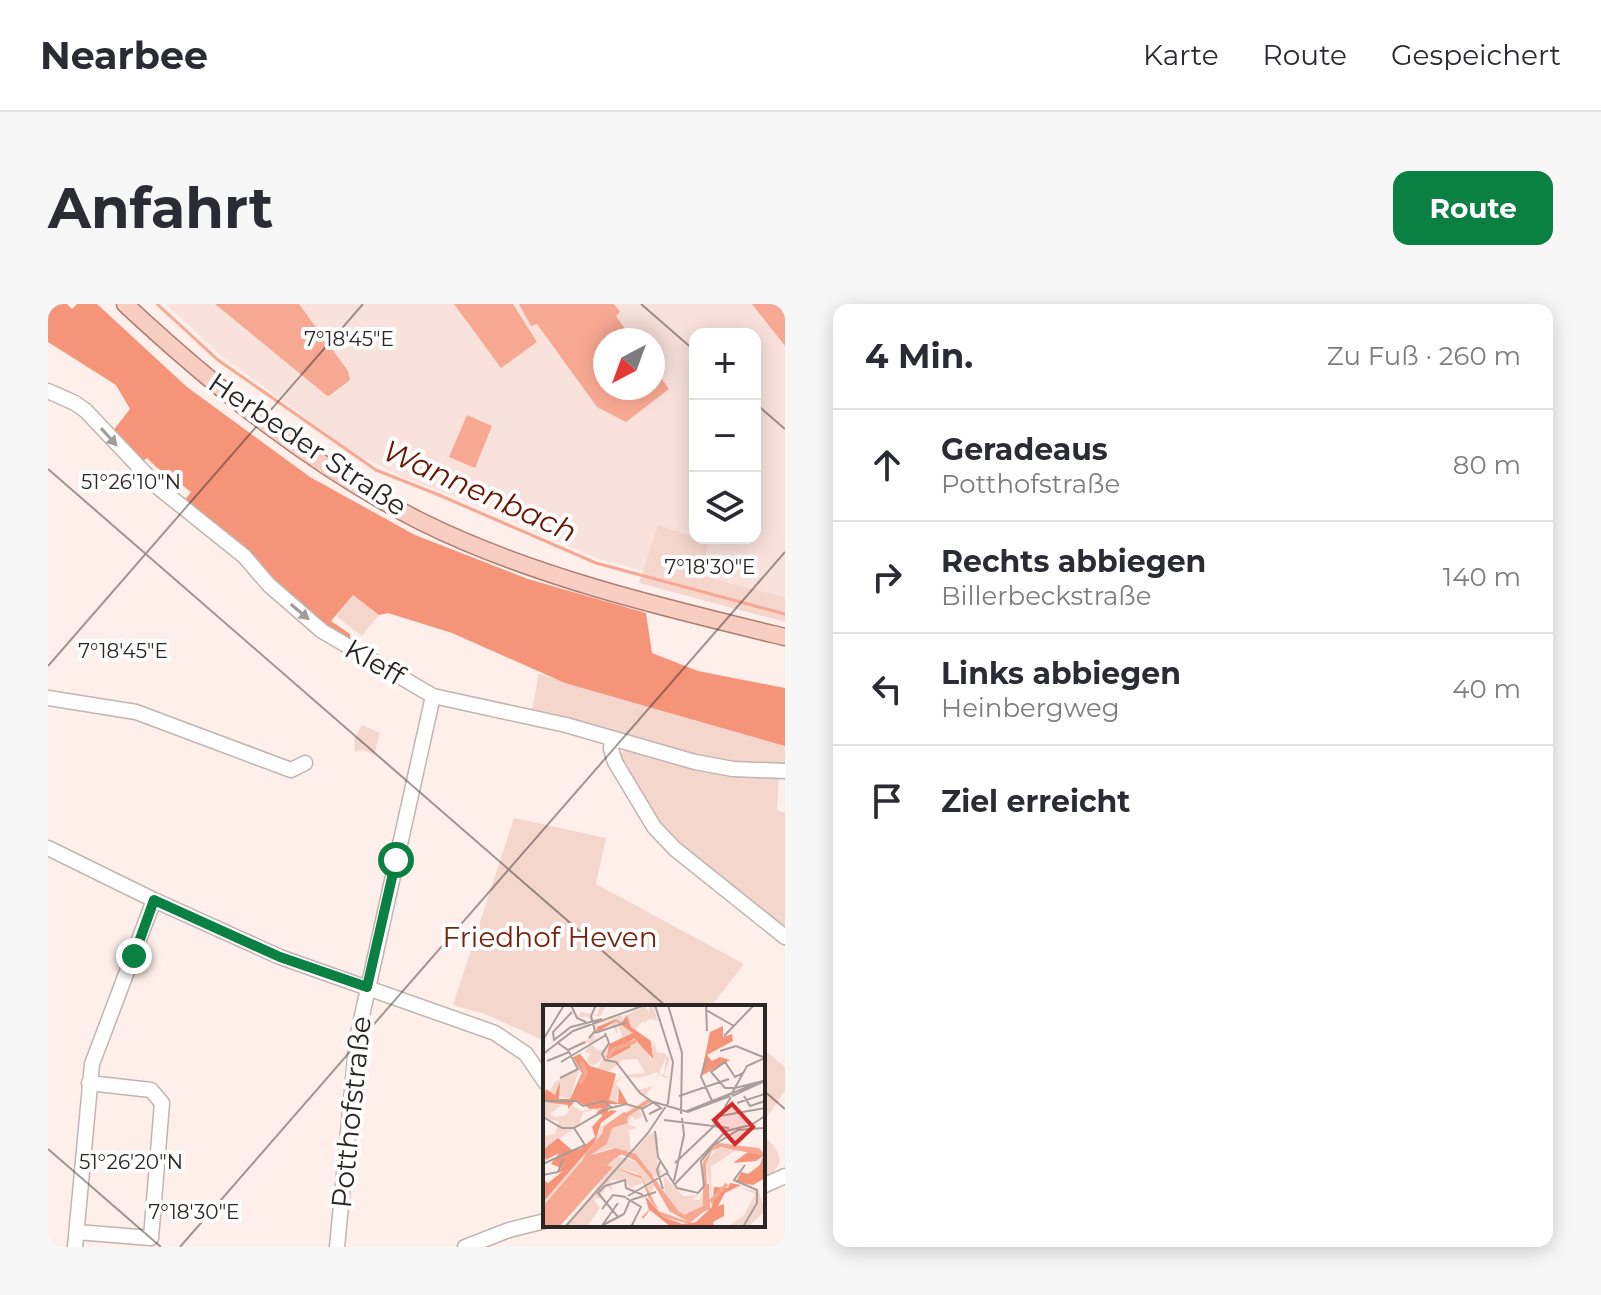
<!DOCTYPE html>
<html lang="de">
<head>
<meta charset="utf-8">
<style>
  body { margin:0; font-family:Montserrat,sans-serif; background:#f7f7f7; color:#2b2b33 }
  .controls { position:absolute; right:24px; top:24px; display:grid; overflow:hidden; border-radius:16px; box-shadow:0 4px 20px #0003 }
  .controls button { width:72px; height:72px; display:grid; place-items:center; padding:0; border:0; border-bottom:2px solid #e1e1e2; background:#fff; color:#2b2b33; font:40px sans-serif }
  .compass { position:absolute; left:545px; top:24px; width:72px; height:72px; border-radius:50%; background:#fff; box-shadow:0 4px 20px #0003; rotate:221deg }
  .stop { position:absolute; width:24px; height:24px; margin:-18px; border:6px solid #0b8043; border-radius:50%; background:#fff }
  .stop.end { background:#0b8043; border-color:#fff; box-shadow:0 2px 8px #0008 }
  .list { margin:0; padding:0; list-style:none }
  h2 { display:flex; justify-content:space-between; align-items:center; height:104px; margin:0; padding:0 32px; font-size:34px }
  h2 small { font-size:26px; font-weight:400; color:#7c7c81 }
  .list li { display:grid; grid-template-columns:52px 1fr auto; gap:24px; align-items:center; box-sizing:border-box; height:112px; padding:0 32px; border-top:2px solid #e1e1e2 }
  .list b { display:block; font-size:30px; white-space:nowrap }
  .list p { margin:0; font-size:26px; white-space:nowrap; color:#7c7c81 }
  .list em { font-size:26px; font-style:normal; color:#7c7c81 }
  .icon { flex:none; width:44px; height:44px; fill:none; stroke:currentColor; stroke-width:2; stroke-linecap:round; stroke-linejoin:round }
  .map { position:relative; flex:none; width:737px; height:943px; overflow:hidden; border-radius:16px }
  header { display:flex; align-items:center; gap:48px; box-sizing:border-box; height:112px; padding:0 40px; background:#fff; border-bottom:2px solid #e1e1e2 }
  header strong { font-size:38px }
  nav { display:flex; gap:44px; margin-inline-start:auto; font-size:28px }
  .intro { display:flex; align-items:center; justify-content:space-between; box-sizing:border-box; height:192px; padding:0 48px }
  h1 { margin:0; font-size:56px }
  .button { padding:20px 36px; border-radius:16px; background:#0b8043; color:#fff; font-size:28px; font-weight:700 }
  main { display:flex; gap:48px; padding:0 48px }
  aside { flex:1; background:#fff; border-radius:16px; box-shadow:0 4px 20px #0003 }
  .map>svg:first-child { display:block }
  .built { fill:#fae2dc; fill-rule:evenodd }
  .green { fill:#f5d6cd }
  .forest { fill:#f6947a }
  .water { fill:#f7a892 }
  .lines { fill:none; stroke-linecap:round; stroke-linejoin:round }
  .stream { stroke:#f7a892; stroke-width:3 }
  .minor-casing { stroke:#c2b4b0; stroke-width:17 }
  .major-casing { stroke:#ad7d71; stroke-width:19 }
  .minor { stroke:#fff; stroke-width:14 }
  .major { stroke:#f8cec2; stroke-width:16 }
  .oneway { fill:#a09d9c }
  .route { stroke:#0b8043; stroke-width:10 }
  .ticks { fill:none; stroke:#2b2524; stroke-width:2; stroke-opacity:0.45 }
  .labels { text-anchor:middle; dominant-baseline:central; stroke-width:8; stroke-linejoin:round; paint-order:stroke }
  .street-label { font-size:28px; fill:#2b2524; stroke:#fff }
  .park-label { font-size:28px; fill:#7a240c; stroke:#fff }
  .water-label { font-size:30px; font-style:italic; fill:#6b1500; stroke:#fff }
  .inset-river { fill:none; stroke:#f7a892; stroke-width:4 }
  .inset-road { fill:none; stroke:#aa9e9b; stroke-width:2 }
  .view { fill:#d62828; fill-opacity:0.15; stroke:#d62828; stroke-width:4 }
  .inset-edge { fill:none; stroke:#2b2524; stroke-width:4 }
  .ticks-label { font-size:20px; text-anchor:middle; fill:#2b2524; stroke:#fff; stroke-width:8; stroke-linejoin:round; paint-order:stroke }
</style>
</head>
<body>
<header>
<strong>Nearbee</strong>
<nav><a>Karte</a><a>Route</a><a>Gespeichert</a></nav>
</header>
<div class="intro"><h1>Anfahrt</h1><a class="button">Route</a></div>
<main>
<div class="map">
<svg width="737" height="943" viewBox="0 0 737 943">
  <rect width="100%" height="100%" fill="#ffefeb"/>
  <path class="built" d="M118 0H704L737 42V305L550 255 408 193 357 174 307 150 172 51ZM647 30H707V234H647ZM557 36H605V84H557Z"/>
  <path class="green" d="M610 221 661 238 652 272 737 293V318L591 279Z
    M305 291 331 311 314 332 288 312Z
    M491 370 737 442V463L658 455 484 405Z
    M314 421 332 429 326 451 315 446 307 448 306 435Z
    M580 445 731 472 729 506 737 509V627L618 528 597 501 572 458 571 450Z
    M466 514 558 534 548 580 696 660 664 701 665 703H497V737L437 710 405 701Z
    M715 745 737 763V787L715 818Z
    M715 831C737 851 737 860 715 877Z"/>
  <path class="forest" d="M0 0H19L24 5 29 0H49L139 83 262 173 367 231 480 275 598 309 604 349 650 367 737 384V442L517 379 404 329 340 309 331 311 305 291 283 317 302 330V340L277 326 238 285 227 280 135 198 143 188C127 175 114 170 99 154L93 159 64 128 82 105 68 81 0 38Z"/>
  <path class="water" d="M167 0H251L300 67 302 76 281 92 278 91Z
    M406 0H465L489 38 453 64Z
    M471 0H566L572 8 568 12 585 36H557V84H605V63L621 85 578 118 549 103 489 20 483 22Z
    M704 0H737V42Z
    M419 111 444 122 427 164 401 153Z"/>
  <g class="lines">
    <path class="stream" d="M109 0 170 56 328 166 391 191 548 259 737 310"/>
    <defs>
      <path id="minor" d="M0 87 27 99 38 107 111 184 196 252 221 281 274 327 385 392 518 421 647 458 685 465 737 467
        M0 394 88 408 243 466 257 459
        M564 434 563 445 567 458 606 523 627 545 737 633
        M0 544 106 596 232 653 447 729 478 750 497 778
        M715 882 737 872
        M29 928 103 934 114 799 103 786 41 779
        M27 943 44 760 106 596
        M289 943 309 734 385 392
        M417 943 461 926 497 917"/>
      <path id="major" d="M77 0C166 83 265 163 374 218 485 273 617 304 737 333"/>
    </defs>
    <use href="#minor" class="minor-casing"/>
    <use href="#major" class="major-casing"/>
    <use href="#minor" class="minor"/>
    <use href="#major" class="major"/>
  </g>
  <defs><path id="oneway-solid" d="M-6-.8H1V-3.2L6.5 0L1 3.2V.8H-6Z" transform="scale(2)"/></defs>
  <g class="oneway">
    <use href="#oneway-solid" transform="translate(61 133) rotate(48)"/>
    <use href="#oneway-solid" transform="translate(252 308) rotate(40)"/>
  </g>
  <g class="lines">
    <path class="route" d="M86 652 106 596 232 653 319 683 348 556"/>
  </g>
  <path class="ticks" d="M593 0 647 47M707 99 737 125M0 165 619 703M0 362 315 0M715 786 737 805M0 845 113 943M132 943 737 248"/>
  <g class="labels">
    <g class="street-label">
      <text transform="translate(260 140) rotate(34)">Herbeder Straße</text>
      <text transform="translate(327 358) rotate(30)">Kleff</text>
      <text transform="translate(303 808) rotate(-84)">Potthofstraße</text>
    </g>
    <g class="park-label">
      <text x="502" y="633">Friedhof Heven</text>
    </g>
    <g class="water-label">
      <text transform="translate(432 187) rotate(24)">Wannenbach</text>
    </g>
  </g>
  <g transform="translate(495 701)">
    <rect width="222" height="222" fill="#ffefeb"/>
    <path d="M57 0H63L57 12 48 10 52 19 79 10V20L87 23 84 10 102 1 106 8V0H110L115 16 107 14 101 18 107 20 99 17 92 25 108 55 111 35 114 48H121L127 54 121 71H128L121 73 117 68 121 70 123 52 113 76 115 67 96 73 86 72 95 85 110 81 103 90 96 89 82 71 73 78 80 91 75 87 73 102 66 95 69 78 83 70 102 68 94 54 80 55 65 67 55 63 59 54 50 61 43 56 47 49 41 46 49 39 44 37 52 31 42 39 39 38 50 30 51 21 45 12H34L38 7 54 10ZM73 13 78 19 73 16 54 24 68 19 75 30 73 17 80 32 63 43 57 30 55 31 58 33 62 43 55 46 49 40 57 34 51 33 53 20ZM36 64 27 94 6 87 12 77ZM0 97 18 100 7 109 12 112 23 110 29 100 38 106 52 103H56L61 109 51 104 40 108 36 120 0 145V131L12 129 16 117 0 112ZM96 104 100 111 92 115 89 111 85 119 94 123 86 125 88 147 68 143 46 151 64 139 69 123ZM61 116 57 135 0 201 2 188 52 137ZM110 125 106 130 112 127 115 133 114 161 119 167 113 172 89 148ZM174 143 195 144 168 162 169 196 163 158ZM74 151 98 158 112 180 107 188 94 168 63 160ZM70 162 93 170 100 178 87 183 82 175H67L70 188 64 180 57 193 50 194 57 203 45 220 23 222ZM120 170 140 191 156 190 149 195H157L162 180 160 201 146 210 134 209 123 194ZM196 182 216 187 222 206 205 222H184L201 210 212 189Z" fill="#f5d6cd" fill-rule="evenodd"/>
    <path d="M84 10 88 22 108 36 110 54 91 33 85 38 88 42 64 55 66 39 90 28 73 16 53 28 54 22 73 14 78 18ZM180 21V32L189 29 190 36 164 50 169 56 177 52 187 55 158 71 167 27ZM37 49 47 61 73 69 66 95 75 98 76 83 85 99H66L65 107 68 105 74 106 58 118 52 137 0 197V175L5 178 20 166 12 169 18 163 8 159 16 148 3 155 0 145 15 133 29 145 37 144 52 132 49 122 60 110 53 108 59 103 47 104 33 95 25 104V100L0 97 3 84 12 90 17 77 16 94H27L39 68 30 52ZM205 147 222 150V173L210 180 193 177 198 167 205 169 217 160 220 151 213 156 190 158ZM187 178 198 180 182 188 175 201 181 199V211L170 217 171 222H128L107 205 100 214 99 212 106 205 102 191 121 212 139 219 153 217 169 202 171 182 185 183Z" fill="#f6947a"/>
    <path d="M81 107 86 109 83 117 69 123 64 139 46 151 72 143 93 149 139 211 160 201V157L174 138 216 143 222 150 180 141 169 146 163 159 165 203 146 219 121 212 106 194 99 174 70 162 16 222H0V201L57 135 61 121ZM78 149 98 158 127 206 145 217 116 206 98 171 64 160Z" fill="#f7a892" fill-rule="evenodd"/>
    <path class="inset-river" d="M64 53 70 45 93 36M37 79 43 68 38 57M82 111 107 95M178 140 222 149M90 150 109 172M44 152 84 147M112 177 128 205 142 212 165 203 164 179M167 197 184 179M12 204 24 194 39 192 32 179M0 217 32 178 44 150 68 121 84 116"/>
    <path class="inset-road" d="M28 0 34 13 43 17M125 0 139 48 138 109M163 0 164 26M163 5 191 21M29 7 10 27 11 35 28 22 59 14M52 28 84 17M62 28 66 38 59 49 62 55 73 57 97 88 118 103 106 109M181 31 211 0M46 33 52 26 48 11 53 0M0 35 21 0M15 38 25 45 42 37M177 46 193 41 220 52M0 49 30 26 102 0M163 53 158 72 170 98M4 56 26 47 35 64 17 73M18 57 63 30M191 83H182L168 67 182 57 192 72 200 68M192 83 220 76M188 90 204 61 222 53M136 91 186 74M189 91 222 76M201 91 207 101 222 96M0 96H33L40 101 61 96 69 103M194 98 222 89M144 106 222 75M177 111 222 103M0 112 19 123H31L64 104 83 99 100 104M121 115 186 123M104 117 99 104 111 97 145 107 187 91M112 126 115 152 125 168M117 157 114 165 120 184M132 158 170 122 188 92M0 159 42 140 31 123M0 170 15 167 20 154M131 176 141 130 139 113M131 180 183 126 208 120 222 111M85 191 124 168 134 183 155 188 161 181 158 156 171 140 195 125 222 123M83 193 98 202 88 222M88 195 113 187M59 204 70 190 83 192M75 212 55 188 62 181 82 175 83 183 100 190M60 220 81 209 87 195M22 222 105 128 125 98 130 57 112 0M58 222 75 198M200 222 214 198V185L191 175 202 160"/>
    <path class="view" d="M189 99 210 122 192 139 171 115Z"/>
    <rect width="222" height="222" class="inset-edge"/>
  </g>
  <g class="ticks-label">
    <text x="301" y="42">7°18'45"E</text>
    <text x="83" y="185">51°26'10"N</text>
    <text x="662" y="270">7°18'30"E</text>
    <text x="75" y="354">7°18'45"E</text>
    <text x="83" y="865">51°26'20"N</text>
    <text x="146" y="915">7°18'30"E</text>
  </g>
</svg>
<div class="controls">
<button>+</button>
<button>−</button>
<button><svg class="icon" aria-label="layers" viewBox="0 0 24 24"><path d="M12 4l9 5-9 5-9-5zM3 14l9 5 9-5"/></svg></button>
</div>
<svg class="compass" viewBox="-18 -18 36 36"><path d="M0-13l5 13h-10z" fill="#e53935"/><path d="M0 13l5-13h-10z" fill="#7c7c81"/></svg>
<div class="stop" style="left:348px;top:556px"></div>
<div class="stop end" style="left:86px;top:652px"></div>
</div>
<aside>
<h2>4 Min.<small>Zu Fuß · 260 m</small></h2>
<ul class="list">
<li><svg class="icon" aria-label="ahead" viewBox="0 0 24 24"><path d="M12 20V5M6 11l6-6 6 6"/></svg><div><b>Geradeaus</b><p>Potthofstraße</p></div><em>80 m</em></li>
<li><svg class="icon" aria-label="right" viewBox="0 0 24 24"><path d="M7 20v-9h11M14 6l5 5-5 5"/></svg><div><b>Rechts abbiegen</b><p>Billerbeckstraße</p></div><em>140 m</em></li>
<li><svg class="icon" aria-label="left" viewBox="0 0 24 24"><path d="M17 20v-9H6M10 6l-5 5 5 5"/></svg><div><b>Links abbiegen</b><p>Heinbergweg</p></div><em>40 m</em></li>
<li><svg class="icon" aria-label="arrive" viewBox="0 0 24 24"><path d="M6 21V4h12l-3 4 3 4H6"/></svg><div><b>Ziel erreicht</b></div></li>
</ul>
</aside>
</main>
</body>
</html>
